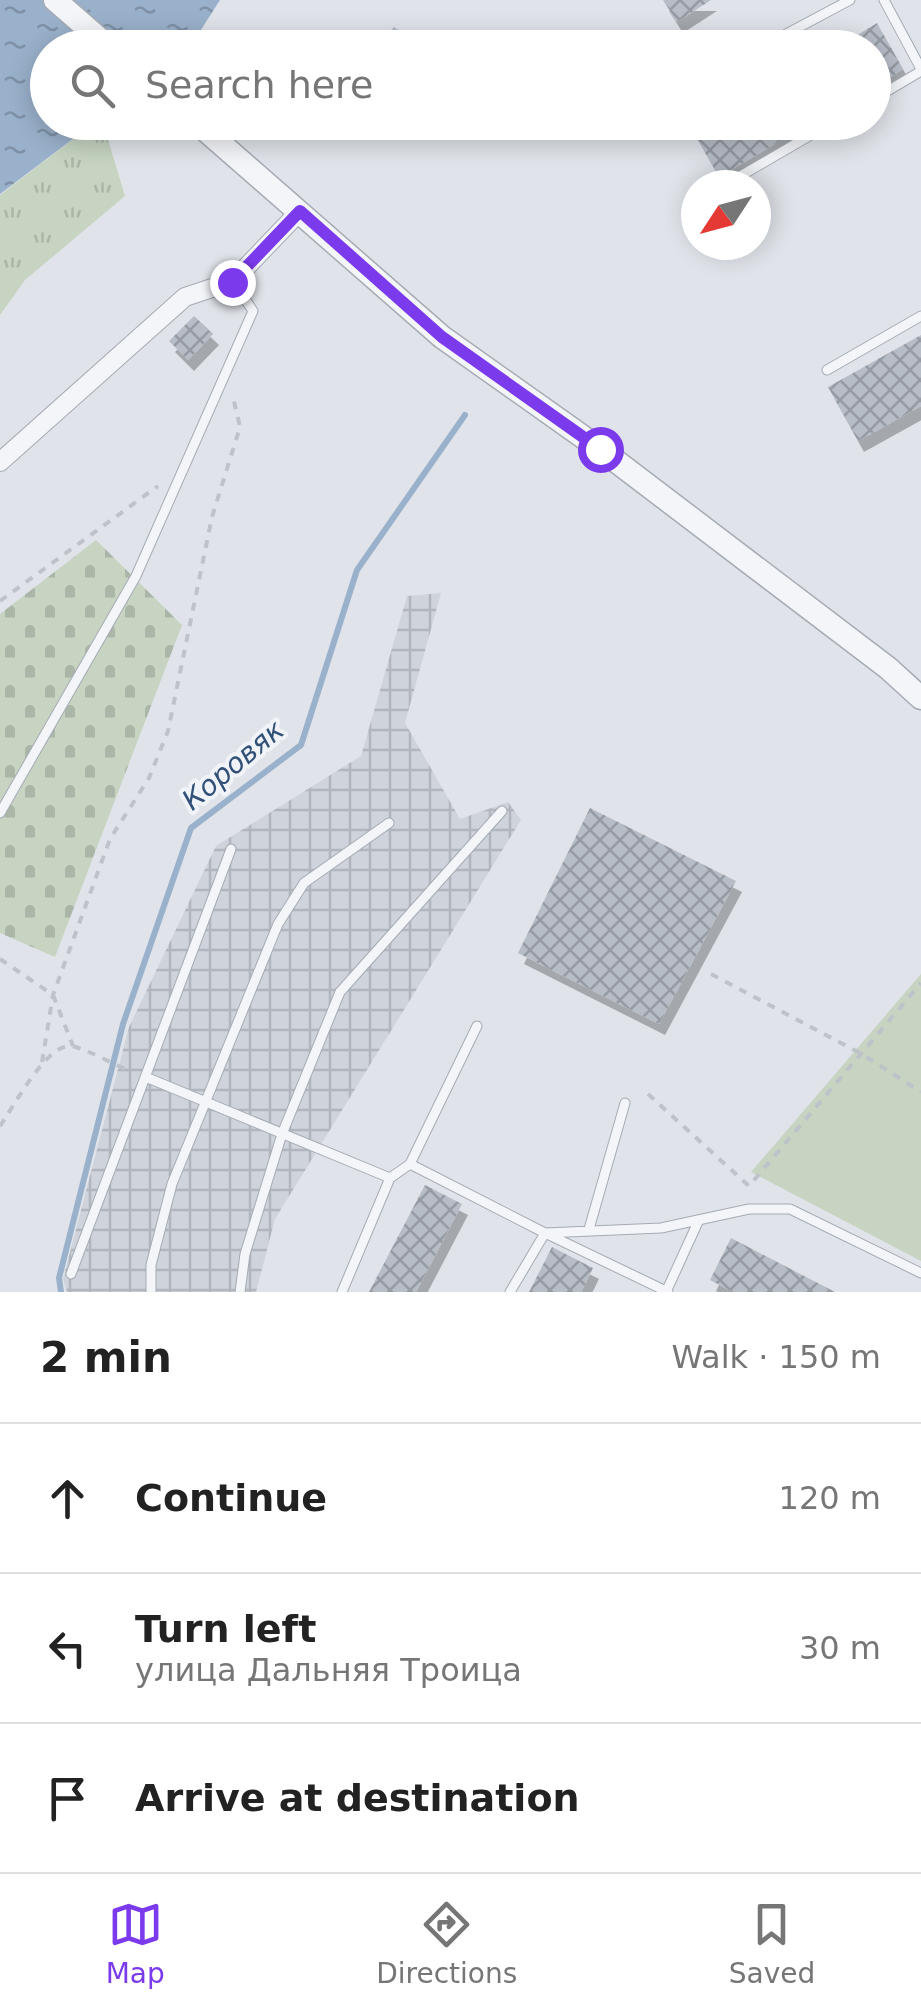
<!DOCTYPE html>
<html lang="en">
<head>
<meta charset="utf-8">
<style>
  body { margin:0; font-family:"DejaVu Sans",sans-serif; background:#f6f6f6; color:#222 }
  .compass { position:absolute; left:681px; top:170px; width:90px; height:90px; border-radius:50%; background:#fff; box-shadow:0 5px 25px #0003; rotate:234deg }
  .stop { position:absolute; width:30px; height:30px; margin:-22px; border:8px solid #7c3aed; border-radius:50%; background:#fff }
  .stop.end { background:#7c3aed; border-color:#fff; box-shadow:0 2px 10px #0008 }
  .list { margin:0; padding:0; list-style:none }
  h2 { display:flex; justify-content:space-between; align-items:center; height:130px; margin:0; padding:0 40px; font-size:42px }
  h2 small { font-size:32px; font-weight:400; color:#767676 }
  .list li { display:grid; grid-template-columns:65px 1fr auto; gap:30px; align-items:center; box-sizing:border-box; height:150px; padding:0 40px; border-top:2px solid #e0e0e0 }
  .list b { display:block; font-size:38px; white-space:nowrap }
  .list p { margin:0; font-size:32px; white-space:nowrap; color:#767676 }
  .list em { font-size:32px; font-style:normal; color:#767676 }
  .icon { flex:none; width:55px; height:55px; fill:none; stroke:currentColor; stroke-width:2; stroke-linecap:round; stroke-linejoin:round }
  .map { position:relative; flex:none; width:921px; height:1292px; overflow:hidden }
  .search { position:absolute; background:#fff; box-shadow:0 5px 25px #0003; left:30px; right:30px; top:30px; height:110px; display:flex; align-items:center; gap:25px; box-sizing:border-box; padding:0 35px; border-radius:55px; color:#767676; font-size:38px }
  .sheet { height:580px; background:#fff }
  nav { display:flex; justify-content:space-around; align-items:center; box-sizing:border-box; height:140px; border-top:2px solid #e0e0e0; background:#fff; font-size:28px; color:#767676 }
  nav a { display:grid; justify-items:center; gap:5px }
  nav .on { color:#7c3aed }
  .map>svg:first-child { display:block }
  .industrial { fill:url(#industrial-grid) }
  .grass { fill:url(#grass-tufts) }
  .cemetery { fill:url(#cemetery-stones) }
  .park { fill:#c6d4c1 }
  .water { fill:url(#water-ripples) }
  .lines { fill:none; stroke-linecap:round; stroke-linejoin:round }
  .stream { stroke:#9ab1cb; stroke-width:6 }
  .building { fill:url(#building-cross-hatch); filter:url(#shadow) }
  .service-casing { stroke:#a5abb4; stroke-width:11 }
  .minor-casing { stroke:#a5abb4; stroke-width:20 }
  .tertiary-casing { stroke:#a5abb4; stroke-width:25 }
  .path { stroke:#bec2c9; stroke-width:4; stroke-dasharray:8 8; stroke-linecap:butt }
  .service { stroke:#f3f5f8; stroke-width:9 }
  .minor { stroke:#f3f5f8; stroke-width:18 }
  .tertiary { stroke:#f3f5f8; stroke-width:22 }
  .route { stroke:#7c3aed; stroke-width:12 }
  .labels { text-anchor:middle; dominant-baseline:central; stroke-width:8; stroke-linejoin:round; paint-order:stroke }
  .water-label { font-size:28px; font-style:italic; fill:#305078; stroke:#f0f3f7 }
</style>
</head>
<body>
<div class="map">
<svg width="921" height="1292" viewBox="0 0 921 1292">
  <defs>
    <pattern id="industrial-grid" width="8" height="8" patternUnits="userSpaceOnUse" patternTransform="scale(2.5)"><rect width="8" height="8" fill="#ced3dc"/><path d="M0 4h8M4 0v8" fill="none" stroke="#b1b6be"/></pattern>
    <pattern id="grass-tufts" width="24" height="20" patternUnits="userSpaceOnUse" patternTransform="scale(2.5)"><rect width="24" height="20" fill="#c6d4c1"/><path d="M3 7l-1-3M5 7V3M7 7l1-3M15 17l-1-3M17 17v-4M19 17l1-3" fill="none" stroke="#aab6a7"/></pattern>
    <pattern id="cemetery-stones" width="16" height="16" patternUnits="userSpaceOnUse" patternTransform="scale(2.5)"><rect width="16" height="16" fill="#c6d4c1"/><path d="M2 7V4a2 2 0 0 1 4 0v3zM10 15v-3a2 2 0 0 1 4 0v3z" fill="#aab6a7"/></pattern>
    <pattern id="water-ripples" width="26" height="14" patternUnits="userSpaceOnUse" patternTransform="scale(2.5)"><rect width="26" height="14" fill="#9ab1cb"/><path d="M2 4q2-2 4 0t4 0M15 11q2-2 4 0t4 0" fill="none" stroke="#7e91a6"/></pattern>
    <pattern id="building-cross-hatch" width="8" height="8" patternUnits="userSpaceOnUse" patternTransform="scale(2.5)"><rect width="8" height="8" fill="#b7bdc7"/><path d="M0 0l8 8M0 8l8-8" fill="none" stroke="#959aa3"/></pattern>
    <filter id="shadow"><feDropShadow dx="6" dy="11" stdDeviation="0" flood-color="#0004"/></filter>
  </defs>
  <rect width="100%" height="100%" fill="#e0e4ea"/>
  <path class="industrial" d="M441 593 405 723 460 819 508 802 521 820 275 1219 256 1292H67L63 1279 129 1027 216 846 361 756 407 596Z"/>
  <path class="grass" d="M94 123H103L125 196 25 280 0 315V195Z"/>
  <path class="cemetery" d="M96 540 182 625 55 957 0 933V614Z"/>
  <path class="park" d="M921 974V1261L751 1172Z"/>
  <path class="water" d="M0 0H220L190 47 48 48V122L94 123 0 194Z"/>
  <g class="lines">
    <path class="stream" d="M61 1292 59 1278 123 1024 191 828 301 745 357 570 465 415"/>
  </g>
  <path class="building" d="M663 0H711L677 22Z
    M877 23 903 69 874 87V48H836Z
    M394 27 424 48H379Z
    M707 122H812L719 177 693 131Z
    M194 316 213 334 188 360 169 341Z
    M921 335V406L858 441 828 387Z
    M590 808 736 881 659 1024 518 953Z
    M425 1185 462 1204 416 1292H369Z
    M731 1238 835 1292H733L710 1280Z
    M552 1247 593 1268 581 1292H529Z"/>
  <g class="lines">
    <defs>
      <path id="service" d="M884 0 921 69
        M760 48 850 0
        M874 99 921 71
        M725 185 833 122
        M827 370 921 316
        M0 813 136 576 253 311 233 281
        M148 1078 390 1178
        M410 1164 477 1026
        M589 1229 625 1103
        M71 1274 231 849
        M151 1292V1265L172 1184 278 924 304 883 389 823
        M240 1292 245 1254 282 1134 340 992 502 811
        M342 1292 390 1178 410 1164 545 1233 661 1228 749 1209H790L921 1273
        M510 1292 545 1233 668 1292
        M666 1292 698 1222"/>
      <path id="minor" d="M0 462 185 297 233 281 300 211"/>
      <path id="tertiary" d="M55 0 110 48
        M196 122 442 337 600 449 888 668 921 698"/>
    </defs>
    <use href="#service" class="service-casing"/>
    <use href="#minor" class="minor-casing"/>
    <use href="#tertiary" class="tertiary-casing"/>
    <path class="path" d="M0 601 158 486
      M0 959 53 995 73 1046
      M711 974 860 1053 921 1092
      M42 1062 53 995 110 839 149 778 168 731 212 517 240 427 233 397
      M648 1094 749 1186 921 983
      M0 1126C13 1108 47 1042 72 1046 89 1050 112 1064 130 1071"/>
    <use href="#service" class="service"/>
    <use href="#minor" class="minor"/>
    <use href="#tertiary" class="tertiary"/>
  </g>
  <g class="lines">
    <path class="route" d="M232 282 300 211 442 337 600 449"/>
  </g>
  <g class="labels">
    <g class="water-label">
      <text transform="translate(233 765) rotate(-40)">Коровяк</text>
    </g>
  </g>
</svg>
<svg class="compass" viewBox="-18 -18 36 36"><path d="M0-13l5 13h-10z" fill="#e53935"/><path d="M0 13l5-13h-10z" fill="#767676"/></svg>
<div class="stop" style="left:600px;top:449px"></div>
<div class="stop end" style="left:232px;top:282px"></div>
<div class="search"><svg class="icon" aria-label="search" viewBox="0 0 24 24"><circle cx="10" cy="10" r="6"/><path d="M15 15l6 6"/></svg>Search here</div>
</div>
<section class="sheet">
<h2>2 min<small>Walk · 150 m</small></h2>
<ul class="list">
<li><svg class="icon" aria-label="ahead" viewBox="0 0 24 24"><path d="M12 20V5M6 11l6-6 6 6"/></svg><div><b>Continue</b></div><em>120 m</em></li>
<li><svg class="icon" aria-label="left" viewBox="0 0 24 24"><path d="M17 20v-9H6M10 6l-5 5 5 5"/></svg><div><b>Turn left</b><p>улица Дальняя Троица</p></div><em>30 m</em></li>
<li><svg class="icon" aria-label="arrive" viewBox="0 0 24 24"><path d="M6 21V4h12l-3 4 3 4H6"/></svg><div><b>Arrive at destination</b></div></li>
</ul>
</section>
<nav>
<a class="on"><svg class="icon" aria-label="map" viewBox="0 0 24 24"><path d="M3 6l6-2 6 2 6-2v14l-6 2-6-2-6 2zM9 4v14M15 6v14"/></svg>Map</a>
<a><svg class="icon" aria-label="directions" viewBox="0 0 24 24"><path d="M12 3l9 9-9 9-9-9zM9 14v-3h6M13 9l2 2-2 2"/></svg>Directions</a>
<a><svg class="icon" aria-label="saved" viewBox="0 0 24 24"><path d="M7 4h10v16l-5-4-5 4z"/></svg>Saved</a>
</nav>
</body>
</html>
